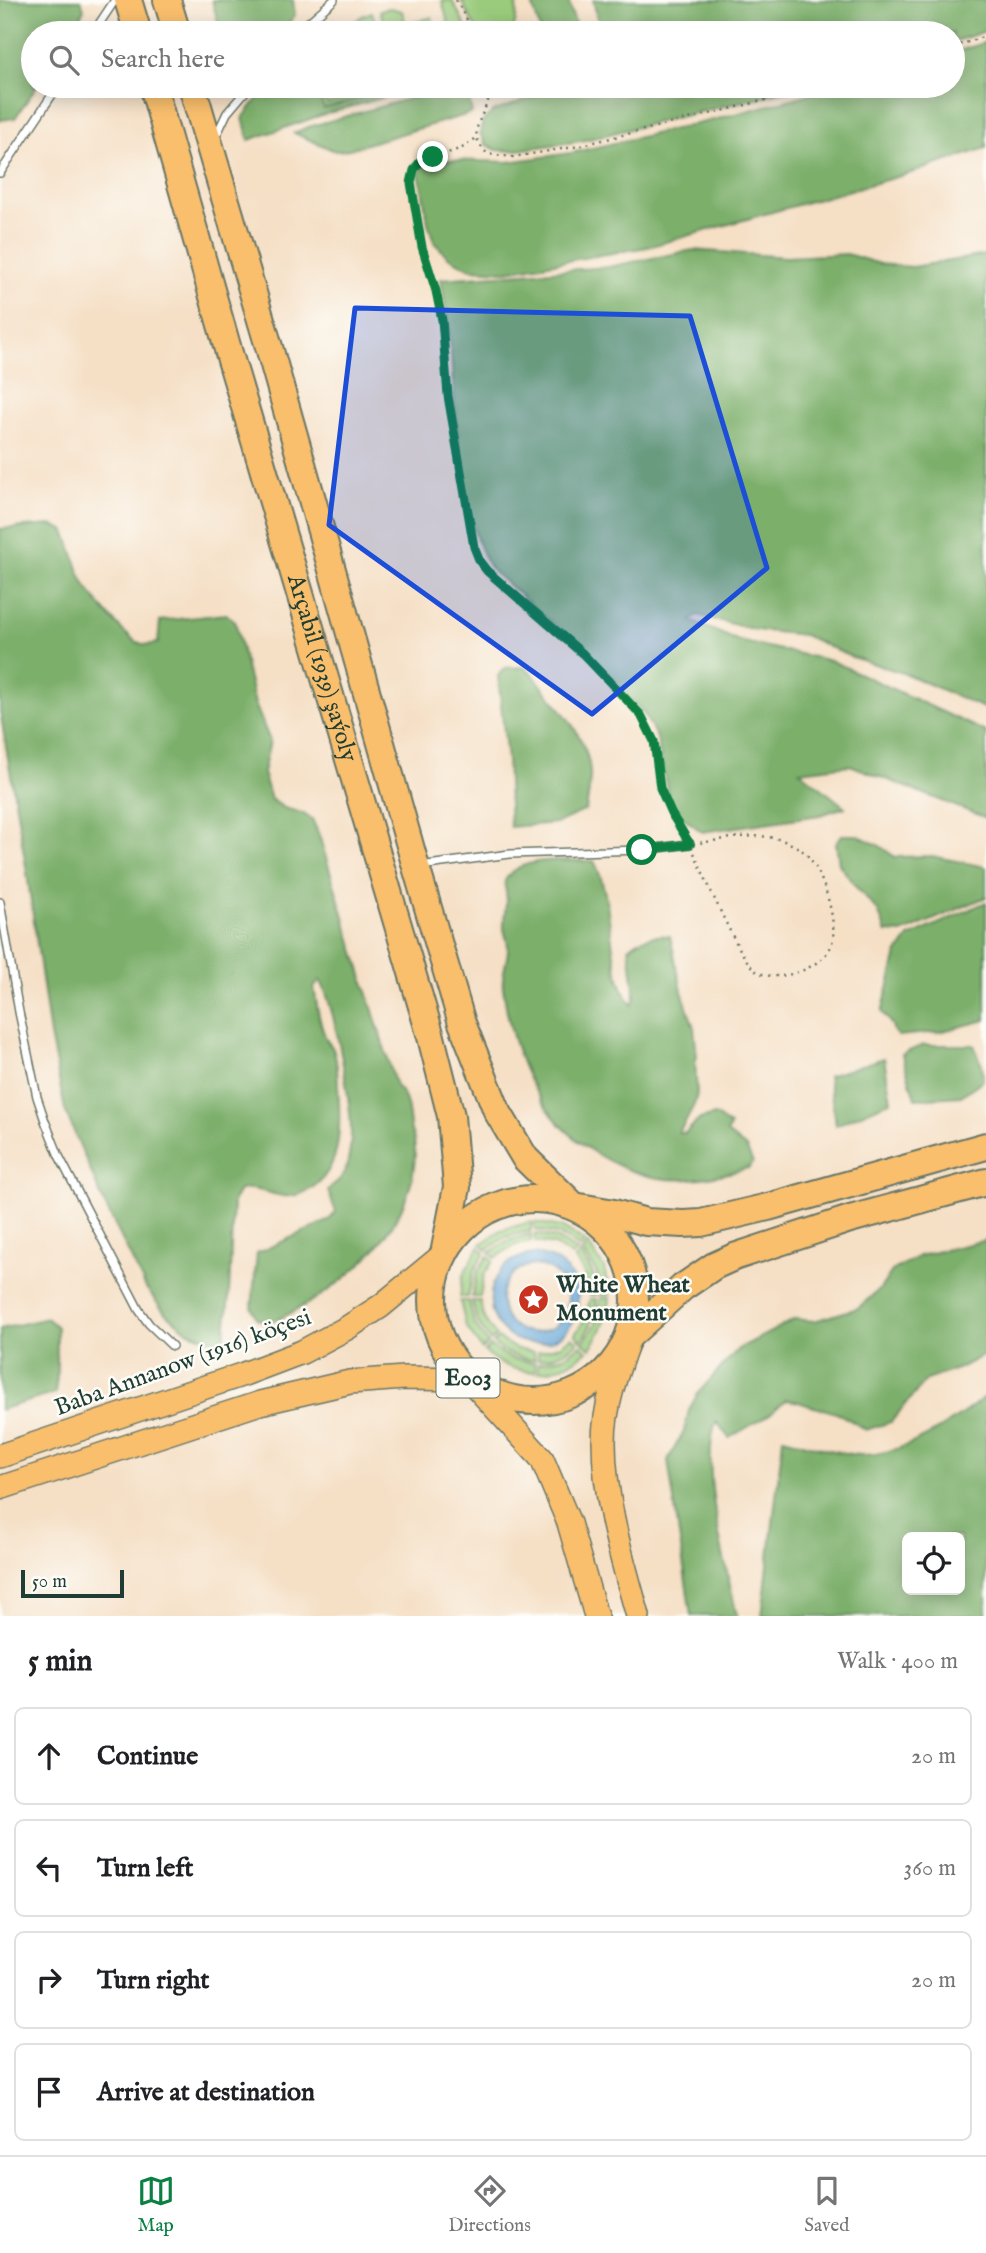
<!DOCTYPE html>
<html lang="en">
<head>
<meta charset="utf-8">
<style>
  body { margin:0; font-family:"IM FELL English",serif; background:#f2f2f2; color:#202124 }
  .controls { position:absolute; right:21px; bottom:21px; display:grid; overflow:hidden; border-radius:10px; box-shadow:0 4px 18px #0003 }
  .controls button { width:63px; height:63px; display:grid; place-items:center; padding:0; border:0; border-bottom:2px solid #e0e0e0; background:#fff; color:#202124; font:35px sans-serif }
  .scale { position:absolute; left:21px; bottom:18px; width:103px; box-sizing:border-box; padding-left:7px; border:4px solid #1f3d34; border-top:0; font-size:19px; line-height:24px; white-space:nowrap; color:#1f3d34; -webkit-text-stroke:5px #fdfcf7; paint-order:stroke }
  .stop { position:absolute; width:21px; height:21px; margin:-16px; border:5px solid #0b8043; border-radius:50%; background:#fff }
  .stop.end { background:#0b8043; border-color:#fff; box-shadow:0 2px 7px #0008 }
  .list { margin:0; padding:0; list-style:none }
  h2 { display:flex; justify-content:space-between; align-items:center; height:91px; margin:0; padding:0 28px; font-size:30px }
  h2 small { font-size:23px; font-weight:400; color:#757577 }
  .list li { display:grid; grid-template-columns:46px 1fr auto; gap:21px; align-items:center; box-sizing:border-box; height:98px; margin:0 14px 14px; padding:0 14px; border:2px solid #e0e0e0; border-radius:10px }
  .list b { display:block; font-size:26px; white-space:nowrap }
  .list em { font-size:23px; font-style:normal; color:#757577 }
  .icon { flex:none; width:38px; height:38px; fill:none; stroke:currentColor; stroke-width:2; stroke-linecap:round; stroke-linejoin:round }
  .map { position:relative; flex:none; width:986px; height:1616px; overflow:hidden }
  .search { position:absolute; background:#fff; box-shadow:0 4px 18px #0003; left:21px; right:21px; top:21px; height:77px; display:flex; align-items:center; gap:18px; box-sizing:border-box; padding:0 24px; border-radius:38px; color:#757577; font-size:26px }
  .sheet { height:539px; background:#fff }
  nav { display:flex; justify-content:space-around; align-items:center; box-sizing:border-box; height:98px; border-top:2px solid #e0e0e0; background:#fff; font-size:19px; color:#757577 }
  nav a { display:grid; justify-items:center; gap:4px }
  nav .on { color:#0b8043 }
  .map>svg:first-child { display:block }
  .green { fill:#9acb7b; stroke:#5c8458; stroke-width:2 }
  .forest { fill:#7baf6b; stroke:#4d7650; stroke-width:2; fill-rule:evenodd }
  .water { fill:#61a3d5; stroke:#407084; stroke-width:2; fill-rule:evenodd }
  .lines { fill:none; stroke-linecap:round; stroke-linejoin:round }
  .lane-casing { stroke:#6a7667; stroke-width:10 }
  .primary-casing { stroke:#6a7667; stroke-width:26 }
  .highway-casing { stroke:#6a7667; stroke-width:30 }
  .path { stroke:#6a7667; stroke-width:2.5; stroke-dasharray:2 5; stroke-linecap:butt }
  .lane { stroke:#fff; stroke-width:7 }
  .primary { stroke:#f9bf6d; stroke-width:23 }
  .highway { stroke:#f9bf6d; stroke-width:26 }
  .route { stroke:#0b8043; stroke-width:9 }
  .marked { fill:#1d4ed8; fill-opacity:0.2; stroke:#1d4ed8; stroke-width:5; stroke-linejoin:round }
  .labels { text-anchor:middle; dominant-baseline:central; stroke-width:5; stroke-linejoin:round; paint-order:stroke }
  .shield { fill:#fdfcf7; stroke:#62766e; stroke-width:2 }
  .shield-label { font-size:23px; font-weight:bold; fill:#1f3d34 }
  .street-label { font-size:24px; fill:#1f3d34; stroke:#fdfcf7 }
  .poi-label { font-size:24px; font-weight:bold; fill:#1f3d34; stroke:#fdfcf7; text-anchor:start }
</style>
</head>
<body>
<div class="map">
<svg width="986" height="1616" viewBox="0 0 986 1616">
  <rect width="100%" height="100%" fill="#fdfcf7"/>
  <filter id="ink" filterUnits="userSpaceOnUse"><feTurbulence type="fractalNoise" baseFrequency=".0143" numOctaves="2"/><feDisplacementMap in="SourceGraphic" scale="14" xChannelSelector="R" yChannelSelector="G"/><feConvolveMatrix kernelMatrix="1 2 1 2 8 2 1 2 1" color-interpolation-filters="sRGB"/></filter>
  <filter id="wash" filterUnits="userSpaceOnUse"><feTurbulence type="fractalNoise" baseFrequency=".00686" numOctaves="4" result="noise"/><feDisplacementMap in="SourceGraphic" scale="28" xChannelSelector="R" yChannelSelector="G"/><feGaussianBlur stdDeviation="1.57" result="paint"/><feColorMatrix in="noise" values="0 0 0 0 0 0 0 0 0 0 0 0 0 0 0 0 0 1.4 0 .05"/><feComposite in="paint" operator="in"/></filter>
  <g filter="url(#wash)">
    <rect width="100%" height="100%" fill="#f5dfc5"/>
    <path class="green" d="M452 0 469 33H451L442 1Z
      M461 0H515C518 12 517 22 511 33H478Z
      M390 8 402 11 405 21 385 27 380 10Z
      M372 12 377 29 355 33C351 20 361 16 372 12Z
      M432 17 436 33H412L409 24Z
      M316 86H321L327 104 391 86H405L323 109Z
      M531 1222V1231L505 1237 487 1250 481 1244 501 1230Z
      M534 1222 561 1227 585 1242 580 1248 558 1234 535 1230Z
      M531 1234V1242L516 1245 495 1258 490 1253 507 1241Z
      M535 1234 556 1238 577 1251 572 1256 554 1245 535 1242Z
      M588 1244 604 1268 610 1295H601L596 1271 582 1251Z
      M479 1247 485 1253 474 1270 468 1297H460L463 1275Z
      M580 1253 592 1272 597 1295H590L585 1275 575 1259Z
      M488 1256 493 1261 484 1275 480 1297H472L477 1272Z
      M601 1298H610C608 1318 602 1333 590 1348L583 1342 596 1324Z
      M590 1299H597C596 1314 591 1328 581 1340L575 1334 585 1319Z
      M460 1301H469L474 1323 488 1344 482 1350 466 1326Z
      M472 1301H480L484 1318 496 1336 490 1341 477 1321Z
      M572 1337 578 1342C566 1353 554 1358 538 1359V1352L559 1346Z
      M498 1338 516 1349 534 1352 535 1360C518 1359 506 1354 493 1343Z
      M581 1345 587 1351C573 1363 557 1370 538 1372V1363L564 1357Z
      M490 1346 512 1359 535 1363V1372C516 1371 499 1365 485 1352Z"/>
    <path class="forest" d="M0 0H81L84 9 73 33H33V86H37L15 118 0 120Z
      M212 0H293L295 15 282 33H221Z
      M531 0H568L578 33H541Z
      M593 0H986V31L953 42V33H601Z
      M986 42V148L911 173 648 247 507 271 471 269 448 257 434 242 428 223 419 172 423 165 449 160 508 162 571 153 709 121 840 86H953V53Z
      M267 86H316L324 109 405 86H424L325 114 249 140 243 118Z
      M454 86H466L472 113 346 150 335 151 294 133 308 127Z
      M565 86H805L581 141 510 151 497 150 486 145 480 133 483 121 492 112Z
      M693 250 786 257 847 254 880 264 912 267 986 255V709L906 674 852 657 804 635 756 630 697 615 691 621 739 641 832 661 986 732V818L850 765 800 771 845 807 820 815 702 832 675 811 668 795 657 738 643 712 583 650 494 572C461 539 453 387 450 337 448 318 444 298 441 279L608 267Z
      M51 525 64 530C72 545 74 561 81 576 87 591 123 635 137 642 145 646 150 645 158 643L160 621 226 614 235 621 255 704 270 741 263 773 271 799 284 808 302 813 312 819 319 835 396 1086C408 1097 408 1110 410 1125 410 1130 413 1135 414 1140 417 1161 412 1184 404 1203 384 1250 340 1287 296 1310 281 1318 273 1325 257 1319L252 1307 257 1253 328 1221 336 1212 328 1191C332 1185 340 1181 343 1175 349 1164 351 1145 351 1133 351 1102 335 1005 320 980L314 988C317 1004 319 1026 327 1040 328 1044 332 1045 333 1049 338 1059 337 1075 338 1086 341 1125 344 1177 300 1194 278 1203 258 1182 238 1191L233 1202 229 1296 224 1344 189 1332 165 1313 146 1288 104 1203 65 1110 50 1035 26 866 0 711V529Z
      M523 667C536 674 539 684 549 695 567 716 588 742 590 771 591 783 588 798 586 810L557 823 510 827 507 760 498 676 504 668Z
      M842 835H857L880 846 895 857 932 856 986 867V897L902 933 886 932 878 911 856 887 839 864 836 843Z
      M594 861C616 903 606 974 632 1005L635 997 629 948C641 937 654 934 670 936L682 991 694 1028 697 1057 695 1062 697 1094 694 1105 679 1133H685L700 1119 715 1115 730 1126 727 1133 746 1148 753 1163 748 1168C720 1176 688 1183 659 1178 636 1175 615 1165 595 1153 536 1116 512 1054 503 987 501 973 509 959 508 945 507 939 505 934 504 929 503 917 508 904 506 892 505 887 503 882 507 877 525 855 569 861 594 861Z
      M986 902V1020L939 1032 898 1036 894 1032 892 1025 882 1012 897 954 909 937Z
      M923 1045H974L982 1065 983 1080 961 1096 915 1099 902 1054Z
      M884 1058 891 1101 836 1125 828 1076Z
      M986 1240V1354L960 1368 926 1380 891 1422 866 1430C843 1416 841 1413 814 1407 803 1405 799 1400 786 1400L770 1414 729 1438 716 1421C699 1472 726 1564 737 1616H691L668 1460 684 1431 689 1410 698 1393 738 1349 795 1319 814 1321 858 1308 880 1289 892 1271 919 1256Z
      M47 1318 57 1327V1377L55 1393 0 1410V1329Z
      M986 1396V1616H762L783 1438C805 1443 828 1451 851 1454 896 1461 952 1423 986 1396ZM907 1537H960V1590H907Z"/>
    <path class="water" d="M535 1254C595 1262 590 1345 534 1343 477 1342 475 1259 535 1254ZM535 1265C578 1270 579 1330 536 1332 492 1335 488 1269 535 1265Z"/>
  </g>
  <g filter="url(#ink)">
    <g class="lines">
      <defs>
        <path id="lane" d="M93 33 115 0
          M296 33 334 0
          M216 136 227 113 250 86
          M0 173 58 86
          M420 866 510 854 641 850 690 844
          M0 902 19 1012 37 1097 45 1121 59 1156 139 1310 149 1324 172 1346"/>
        <path id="primary" d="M630 1335C618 1369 604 1405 604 1441 604 1501 622 1558 638 1616
          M0 1456 244 1374 302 1352 347 1328 381 1306 444 1254
          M0 1488 260 1403 350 1382 404 1378 469 1379 542 1459 569 1523 596 1616"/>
        <g id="highway">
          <path d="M128 0 138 33"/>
          <path d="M167 0 177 33"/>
          <path id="s1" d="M153 86 231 360 431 1037 451 1116 457 1187 444 1254"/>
          <path d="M192 86 269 347 416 867 462 1023 497 1111 525 1158 574 1206 614 1213 646 1222 683 1224 701 1223 768 1207 986 1146"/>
          <circle cx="534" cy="1300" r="101"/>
          <path d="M630 1335 683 1287 714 1266 734 1257 850 1219 986 1182"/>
        </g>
      </defs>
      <use href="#lane" class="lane-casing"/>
      <use href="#primary" class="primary-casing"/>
      <use href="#highway" class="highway-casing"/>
      <path class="path" d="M456 0 474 33
        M953 47 986 36
        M491 86C490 114 461 130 488 154L513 157 574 147 823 86
        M475 139 462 148 419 163 414 170 411 183 422 247 436 291 442 320 448 396 474 547 487 571 583 654 641 714 654 741 660 788 671 813 684 835
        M694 853C705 876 739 959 756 971 777 985 825 968 832 943 838 922 822 869 806 854 798 846 788 842 778 839 754 832 723 840 699 843"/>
      <use href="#lane" class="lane"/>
      <use href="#primary" class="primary"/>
      <use href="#highway" class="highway"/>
    </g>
  </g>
  <g class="lines" filter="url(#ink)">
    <path class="route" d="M433 157 419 163 414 170 411 183 422 247 436 291 442 320 448 396 474 547 480 562 487 571 583 654 641 715 654 741 660 788 671 813 690 844 642 850"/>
  </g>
  <path class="marked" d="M355 308 690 316 767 568 592 714 329 525Z"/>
  <defs>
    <symbol id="sight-disc" viewBox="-11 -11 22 22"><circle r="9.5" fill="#c8321e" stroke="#fdfcf7"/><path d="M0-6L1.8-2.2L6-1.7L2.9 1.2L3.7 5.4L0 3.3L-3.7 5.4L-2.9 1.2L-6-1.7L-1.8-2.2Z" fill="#fff"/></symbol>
  </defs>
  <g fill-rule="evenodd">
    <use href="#sight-disc" x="516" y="1282" width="35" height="35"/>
  </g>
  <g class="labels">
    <rect class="shield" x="436.5" y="1358.5" width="63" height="39" rx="5"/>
    <g class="shield-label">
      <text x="468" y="1378">E003</text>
    </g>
    <g class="street-label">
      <text stroke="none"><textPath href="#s1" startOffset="606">Arçabil (1939) şaýoly</textPath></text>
      <text transform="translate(183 1363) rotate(-20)">Baba Annanow (1916) köçesi</text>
    </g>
    <g class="poi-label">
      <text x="556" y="1285">White Wheat<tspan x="556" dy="28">Monument</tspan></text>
    </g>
  </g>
</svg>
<div class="controls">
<button><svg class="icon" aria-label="locate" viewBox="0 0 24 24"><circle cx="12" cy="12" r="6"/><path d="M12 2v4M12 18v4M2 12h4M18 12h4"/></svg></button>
</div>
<div class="scale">50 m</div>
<div class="stop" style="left:642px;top:850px"></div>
<div class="stop end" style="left:433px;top:157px"></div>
<div class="search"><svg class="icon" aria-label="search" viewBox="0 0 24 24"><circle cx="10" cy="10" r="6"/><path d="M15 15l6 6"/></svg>Search here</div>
</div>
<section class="sheet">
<h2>5 min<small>Walk · 400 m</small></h2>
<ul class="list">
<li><svg class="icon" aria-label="ahead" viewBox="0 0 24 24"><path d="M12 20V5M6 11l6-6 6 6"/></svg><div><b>Continue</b></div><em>20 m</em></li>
<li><svg class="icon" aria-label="left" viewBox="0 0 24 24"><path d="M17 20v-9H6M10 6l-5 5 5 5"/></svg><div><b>Turn left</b></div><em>360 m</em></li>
<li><svg class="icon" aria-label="right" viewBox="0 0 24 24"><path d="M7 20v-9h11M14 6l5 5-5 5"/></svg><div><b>Turn right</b></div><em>20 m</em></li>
<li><svg class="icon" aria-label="arrive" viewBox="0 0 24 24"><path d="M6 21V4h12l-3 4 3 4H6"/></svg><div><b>Arrive at destination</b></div></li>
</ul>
</section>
<nav>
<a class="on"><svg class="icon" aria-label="map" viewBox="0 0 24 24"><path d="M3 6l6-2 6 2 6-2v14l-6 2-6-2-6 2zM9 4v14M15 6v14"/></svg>Map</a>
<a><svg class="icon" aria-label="directions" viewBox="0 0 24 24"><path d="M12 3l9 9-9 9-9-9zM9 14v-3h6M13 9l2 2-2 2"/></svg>Directions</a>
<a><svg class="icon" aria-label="saved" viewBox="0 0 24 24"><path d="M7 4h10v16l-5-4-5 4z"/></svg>Saved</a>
</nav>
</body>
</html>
